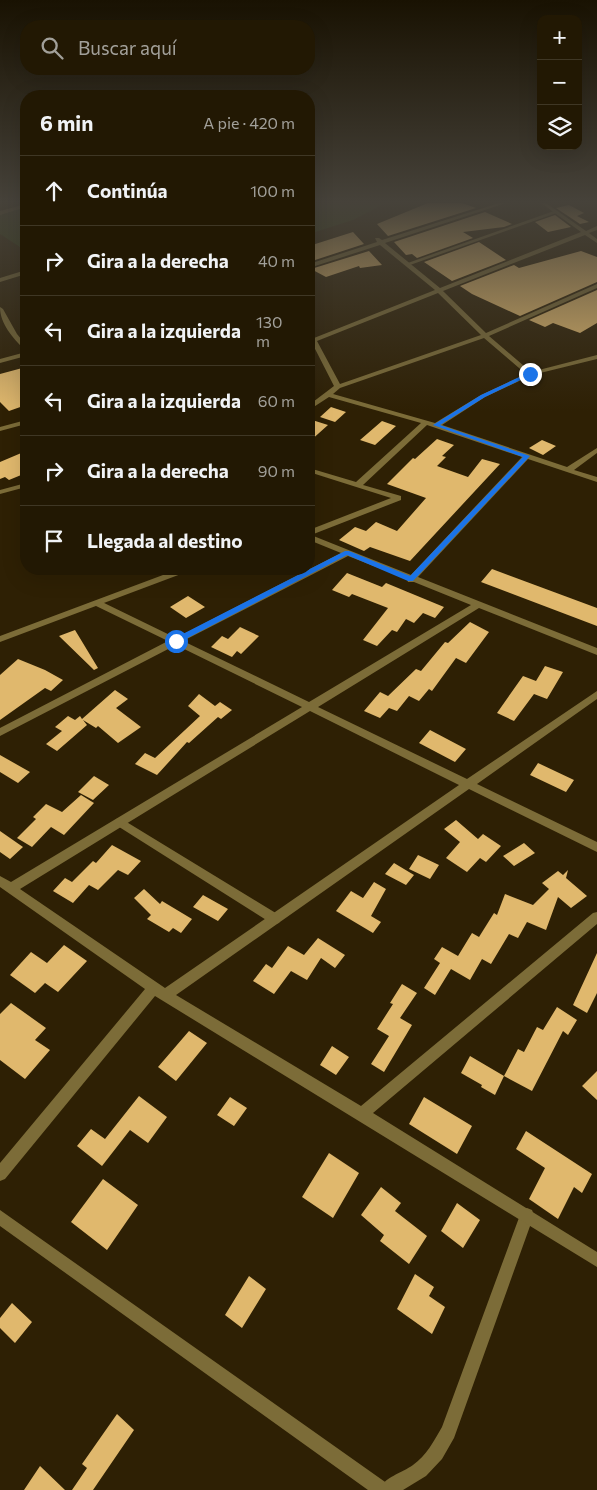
<!DOCTYPE html>
<html lang="es">
<head>
<meta charset="utf-8">
<style>
  body { margin:0; font-family:Commissioner,sans-serif; background:#2a210d; color:#f1f3f6 }
  .controls { position:absolute; right:15px; top:15px; display:grid; overflow:hidden; border-radius:10px; box-shadow:0 5px 20px #0002 }
  .controls button { width:45px; height:45px; display:grid; place-items:center; padding:0; border:0; border-bottom:1px solid #3f3725; background:#221803; color:#f1f3f6; font:25px sans-serif }
  .stop { position:absolute; width:15px; height:15px; margin:-11px; border:4px solid #1a73e8; border-radius:50%; background:#fff }
  .stop.end { background:#1a73e8; border-color:#fff; box-shadow:0 1px 5px #0008 }
  .list { margin:0; padding:0; list-style:none }
  h2 { display:flex; justify-content:space-between; align-items:center; height:65px; margin:0; padding:0 20px; font-size:21px }
  h2 small { font-size:16px; font-weight:400; color:#a2a09a }
  .list li { display:grid; grid-template-columns:32px 1fr auto; gap:15px; align-items:center; box-sizing:border-box; height:70px; padding:0 20px; border-top:1px solid #3f3725 }
  .list b { display:block; font-size:19px; white-space:nowrap }
  .list em { font-size:16px; font-style:normal; color:#a2a09a }
  .icon { flex:none; width:28px; height:28px; fill:none; stroke:currentColor; stroke-width:2; stroke-linecap:round; stroke-linejoin:round }
  .map { position:relative; flex:none; width:597px; height:1490px; overflow:hidden }
  .search { position:absolute; background:#221803; box-shadow:0 5px 20px #0002; left:20px; top:20px; width:295px; height:55px; display:flex; align-items:center; gap:12px; box-sizing:border-box; padding:0 18px; border-radius:20px; color:#a2a09a; font-size:19px }
  .panel { position:absolute; background:#221803; box-shadow:0 5px 20px #0002; left:20px; top:90px; width:295px; height:485px; border-radius:20px }
  .map>svg:first-child { display:block }
  .green { fill:#313f10 }
  .building { fill:#e0b86d }
  .lines { fill:none; stroke-linecap:round; stroke-linejoin:round }
  .lane { fill:#7c6c38; fill-rule:evenodd }
  .street { fill:#7c6c38; fill-rule:evenodd }
  .route { fill:#1a73e8 }
</style>
</head>
<body>
<div class="map">
<svg width="597" height="1490" viewBox="0 0 597 1490">
  <rect width="100%" height="100%" fill="#2e2004"/>
  <path class="green" d="M309 203H386L353 220 309 234Z
    M26 207V248L23 249 0 234V214Z"/>
  <path class="building" d="M428 203H462L476 208 388 236 377 224Z
    M569 205 584 213 577 216 589 222 580 224 556 208Z
    M485 212 512 224 504 227 463 232 473 238 417 258 412 254 406 255 394 242Z
    M555 215 571 227 548 232 535 222Z
    M353 232 364 244 309 262V246Z
    M479 242 506 260 452 281 424 262Z
    M369 251 382 265 360 268 359 266 326 277 311 269Z
    M581 251 597 257V282L520 316 472 294 460 286 514 265 519 268Z
    M597 290V323L580 333 553 323 545 327 529 320Z
    M26 367V405L9 411 0 402V374Z
    M331 407 346 412 335 422 320 417Z
    M309 419 328 425 309 442Z
    M382 421 396 426 375 445 360 440Z
    M437 439 454 445 442 456 446 457 437 466 468 477 482 459 500 464 410 561 370 547 364 551 339 540 355 527 366 531 376 522 397 531 426 498 387 484 413 458 415 459Z
    M542 440 556 446 543 455 529 448Z
    M26 451V473L9 480 5 477 0 479V462Z
    M492 569 597 608V626L481 582Z
    M347 573 382 587 386 583 444 607 435 618 423 613 414 623 406 619 397 632 392 630 377 646 363 640 388 608 352 594 349 597 332 590Z
    M188 596 205 607 186 618 170 607Z
    M470 622 489 632 466 663 456 658 432 691 429 689 419 701 409 696 397 711 389 708 380 718 364 711 380 692 388 696 416 669 421 671 445 642 448 643Z
    M240 627 259 636 241 654 237 651 232 657 211 647 222 636 228 639Z
    M75 630 98 668 94 670 59 636Z
    M18 659 45 670 63 680 51 691 45 688 0 720V675Z
    M545 666 563 672 547 699 534 694 514 721 497 713 523 676 536 681Z
    M115 690 128 699 116 708 141 727 118 743 98 726 96 728 83 720 87 725 57 751 46 744 62 731 55 727 68 716 75 720 80 716 82 719Z
    M199 694 215 706 220 702 232 710 221 719 218 717 189 743 187 742 157 775 135 764 145 753 155 758 200 716 188 706Z
    M430 730 466 749 455 762 419 743Z
    M0 755 30 772 18 783 0 772Z
    M538 763 574 780 566 792 530 775Z
    M94 776 109 785 93 800 78 792Z
    M81 795 94 803 64 835 51 827 32 847 17 838 36 819 33 817 46 804 62 812Z
    M456 820 478 839 483 834 501 846 486 862 480 858 467 872 446 858 460 842 444 829Z
    M0 831 23 847 10 859 0 852Z
    M524 843 535 853 514 866 503 856Z
    M112 845 141 861 128 875 118 870 98 890 89 885 73 903 53 891 65 878 72 882 93 861 96 863Z
    M418 855 439 865 430 879 409 869Z
    M394 863 414 875 406 885 385 874Z
    M568 870 566 878 587 896 571 908 558 897 546 930 527 922 518 938 509 934 491 964 482 959 470 980 451 969 435 995 424 988 440 963 434 959 442 947 458 956 472 933 479 937 494 913 497 915 505 894 533 905 549 889 542 883 558 871 563 875Z
    M374 882 386 889 371 916 381 922 373 933 336 911 351 891 363 898Z
    M144 889 160 904 162 901 192 919 181 933 173 928 169 932 147 919 151 915 134 898Z
    M203 895 228 909 218 921 193 907Z
    M318 938 345 955 335 968 321 958 307 980 291 971 274 994 253 981 266 964 272 968 288 946 304 955Z
    M64 945 87 961 58 992 45 983 35 993 10 975 31 952 47 963Z
    M597 953V993L587 1013 573 1005Z
    M402 984 417 993 400 1018 412 1025 384 1072 371 1064 389 1036 377 1029 393 1004 390 1003Z
    M11 1003 46 1028 35 1040 50 1050 25 1079 0 1060V1014Z
    M557 1007 577 1020 568 1035 563 1031 532 1091 504 1076 518 1049 524 1052 537 1027 543 1030Z
    M189 1031 207 1043 176 1081 158 1067Z
    M332 1046 349 1057 336 1075 320 1065Z
    M470 1056 504 1076 495 1095 481 1087 482 1085 461 1073Z
    M597 1071V1100L582 1086Z
    M139 1096 167 1117 148 1143 130 1130 102 1166 77 1146 91 1129 105 1139Z
    M230 1097 247 1108 234 1126 217 1115Z
    M424 1097 472 1126 457 1154 409 1124Z
    M526 1131 592 1174 582 1193 574 1187 558 1219 529 1199 545 1168 516 1149Z
    M329 1153 359 1173 333 1218 302 1197Z
    M103 1179 138 1205 107 1250 71 1222Z
    M381 1187 401 1203 395 1211 427 1236 409 1264 380 1241 384 1235 361 1215Z
    M457 1203 480 1220 463 1248 441 1231Z
    M415 1274 434 1287 429 1296 445 1307 432 1334 397 1309Z
    M249 1276 266 1289 242 1328 225 1315Z
    M12 1303 32 1322 15 1343 0 1328V1318Z
    M117 1414 134 1430 93 1490H72L87 1468 82 1464Z
    M40 1466 65 1490H24Z"/>
  <g class="lines">
    <path class="lane" d="M554 211 559 212 410 265 405 264Z
      M179 569H190L189 571 0 642V636Z
      M120 818 279 915 281 919 279 923 275 924 271 923 116 825 115 822 116 819Z
      M527 1208 532 1210 534 1215 454 1438 442 1459 426 1476 403 1490H379C384 1477 402 1473 413 1465 426 1456 434 1441 442 1427L520 1215 522 1210Z"/>
    <path class="street" d="M499 203H506L385 243 440 288 581 232 541 203H546L586 231 597 226V230L589 233 597 239V243L585 235 443 291 486 333 597 284V288L489 336 531 372 597 355V359L532 375 485 397 442 425 567 467 597 448V453L574 470 597 477V482L528 459 418 577 597 648V655L479 608 318 707 467 779 597 691V699L477 784 597 842V852L469 789 176 995 361 1106 593 913 597 912V924L373 1113 597 1252V1267L155 996 5 1179 0 1181V1163L145 989 0 887V876L11 882 302 707 176 645 0 736V728L168 641 94 605 93 603 94 601H100L176 638 341 553 309 540V530L391 498 309 472V468L356 482 421 423 329 397 309 410V405L334 386 312 343 309 344V334L314 338 435 290 380 245 309 268V264L377 242 375 238H379L382 240ZM438 293 481 335 340 384 317 341ZM484 338 526 374 481 395 435 423 333 394 340 388ZM427 425 522 457 411 575 311 535 401 500V496L363 485ZM348 556 407 579 408 582H414L471 605 309 702 183 641ZM310 711 459 785 165 988 20 889Z
      M26 204V207L0 215V211Z
      M26 270V274L0 282V278Z
      M0 307 3 309 17 334 26 345V350L24 349C13 338 0 324 0 307Z
      M26 352V356L0 363V359Z
      M26 420V424L0 431V427Z
      M26 483V487L0 494V490Z
      M0 1210 388 1484 390 1490H368L0 1226Z"/>
  </g>
  <linearGradient id="sky" x2="0" y2="1"><stop stop-color="#191202"/><stop offset="0.49" stop-color="#46423a"/><stop offset="1" stop-color="#46423a" stop-opacity="0"/></linearGradient>
  <rect width="597" height="411" fill="url(#sky)"/>
  <path class="route" d="M528 373 533 374 485 397 440 425 530 456 413 581H408L347 555 178 643H173V639L345 551H349L410 576 523 457 433 425 481 395Z"/>
</svg>
<div class="controls">
<button>+</button>
<button>−</button>
<button><svg class="icon" aria-label="layers" viewBox="0 0 24 24"><path d="M12 4l9 5-9 5-9-5zM3 14l9 5 9-5"/></svg></button>
</div>
<div class="stop" style="left:176px;top:641px"></div>
<div class="stop end" style="left:530px;top:374px"></div>
<div class="search"><svg class="icon" aria-label="search" viewBox="0 0 24 24"><circle cx="10" cy="10" r="6"/><path d="M15 15l6 6"/></svg>Buscar aquí</div>
<section class="panel">
<h2>6 min<small>A pie · 420 m</small></h2>
<ul class="list">
<li><svg class="icon" aria-label="ahead" viewBox="0 0 24 24"><path d="M12 20V5M6 11l6-6 6 6"/></svg><div><b>Continúa</b></div><em>100 m</em></li>
<li><svg class="icon" aria-label="right" viewBox="0 0 24 24"><path d="M7 20v-9h11M14 6l5 5-5 5"/></svg><div><b>Gira a la derecha</b></div><em>40 m</em></li>
<li><svg class="icon" aria-label="left" viewBox="0 0 24 24"><path d="M17 20v-9H6M10 6l-5 5 5 5"/></svg><div><b>Gira a la izquierda</b></div><em>130 m</em></li>
<li><svg class="icon" aria-label="left" viewBox="0 0 24 24"><path d="M17 20v-9H6M10 6l-5 5 5 5"/></svg><div><b>Gira a la izquierda</b></div><em>60 m</em></li>
<li><svg class="icon" aria-label="right" viewBox="0 0 24 24"><path d="M7 20v-9h11M14 6l5 5-5 5"/></svg><div><b>Gira a la derecha</b></div><em>90 m</em></li>
<li><svg class="icon" aria-label="arrive" viewBox="0 0 24 24"><path d="M6 21V4h12l-3 4 3 4H6"/></svg><div><b>Llegada al destino</b></div></li>
</ul>
</section>
</div>
</body>
</html>
